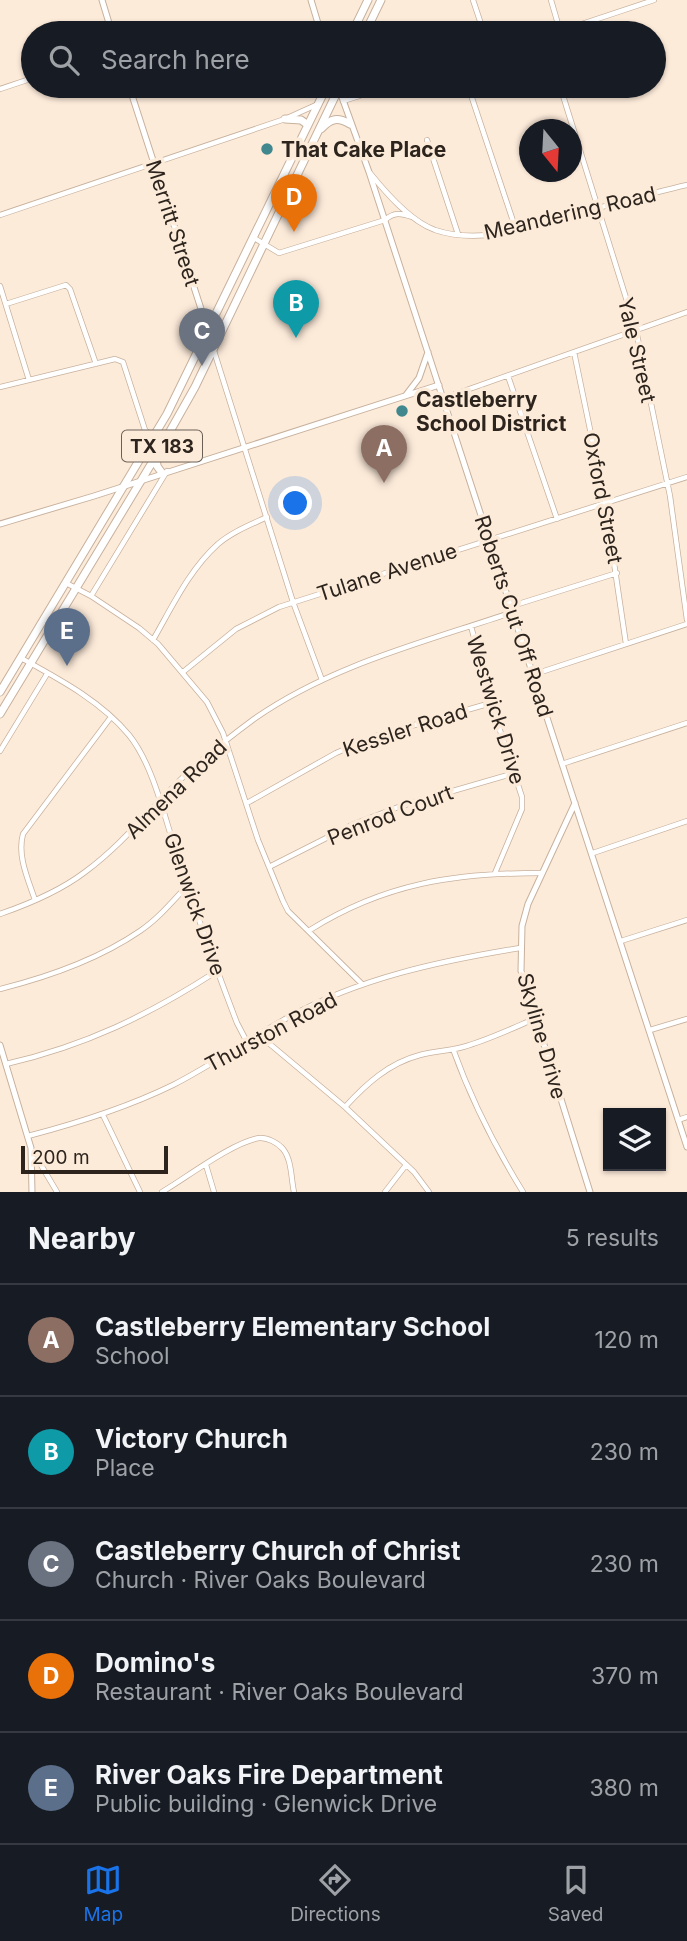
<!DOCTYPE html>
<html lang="en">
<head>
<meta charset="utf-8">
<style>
  body { margin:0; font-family:Inter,sans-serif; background:#20242c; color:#f1f3f6 }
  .controls { position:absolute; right:21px; bottom:21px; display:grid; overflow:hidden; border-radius:0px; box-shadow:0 2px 5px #0004 }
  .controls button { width:63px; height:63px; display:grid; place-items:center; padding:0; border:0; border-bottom:2px solid #363941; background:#171b24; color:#f1f3f6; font:35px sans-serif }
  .compass { position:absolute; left:519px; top:119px; width:63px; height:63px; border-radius:50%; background:#171b24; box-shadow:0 2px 5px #0004; rotate:162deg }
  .scale { position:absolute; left:21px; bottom:18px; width:147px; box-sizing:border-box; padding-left:7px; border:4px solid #2d251d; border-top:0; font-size:19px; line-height:24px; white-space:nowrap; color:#2d251d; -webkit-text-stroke:5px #fdebda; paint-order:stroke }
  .you { position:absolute; left:296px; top:504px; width:24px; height:24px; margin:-18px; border:5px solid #fff; border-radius:50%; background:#1a73e8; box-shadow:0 0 0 10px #1a73e833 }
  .badge { display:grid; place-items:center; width:46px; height:46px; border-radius:50%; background:#1a73e8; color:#fff; font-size:23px; font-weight:700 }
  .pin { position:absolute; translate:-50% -58px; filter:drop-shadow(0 2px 4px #0008) }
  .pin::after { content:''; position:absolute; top:37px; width:24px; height:21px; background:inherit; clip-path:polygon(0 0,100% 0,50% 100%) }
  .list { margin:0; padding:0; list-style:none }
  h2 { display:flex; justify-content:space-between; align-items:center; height:91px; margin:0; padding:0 28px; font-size:30px }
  h2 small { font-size:23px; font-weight:400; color:#9ea1a6 }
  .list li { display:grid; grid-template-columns:46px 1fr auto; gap:21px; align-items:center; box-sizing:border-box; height:112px; padding:0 28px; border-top:2px solid #363941 }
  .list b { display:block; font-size:26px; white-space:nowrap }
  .list p { margin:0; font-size:23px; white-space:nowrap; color:#9ea1a6 }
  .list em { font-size:23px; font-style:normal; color:#9ea1a6 }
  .icon { flex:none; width:38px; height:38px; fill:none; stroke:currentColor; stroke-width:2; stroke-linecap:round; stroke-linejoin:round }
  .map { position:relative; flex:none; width:687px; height:1192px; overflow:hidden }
  .search { position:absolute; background:#171b24; box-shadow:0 2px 5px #0004; left:21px; right:21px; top:21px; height:77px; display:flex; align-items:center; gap:18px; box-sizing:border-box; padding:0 24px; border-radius:38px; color:#9ea1a6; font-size:26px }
  .sheet { height:651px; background:#171b24 }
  nav { display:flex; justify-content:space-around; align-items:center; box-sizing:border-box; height:98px; border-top:2px solid #363941; background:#171b24; font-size:19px; color:#9ea1a6 }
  nav a { display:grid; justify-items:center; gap:4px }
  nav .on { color:#1a73e8 }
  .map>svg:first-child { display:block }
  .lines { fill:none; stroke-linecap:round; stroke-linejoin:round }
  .minor-casing { stroke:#c7b19d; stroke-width:6 }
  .tertiary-casing { stroke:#c7b19d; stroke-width:7 }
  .primary-casing { stroke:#c7b19d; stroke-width:9 }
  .minor { stroke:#fff; stroke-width:4.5 }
  .tertiary { stroke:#fff; stroke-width:5 }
  .primary { stroke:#fff; stroke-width:7 }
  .poi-dot { fill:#41888e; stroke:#fdebda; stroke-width:2.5 }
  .labels { text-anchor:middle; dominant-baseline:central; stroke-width:7; stroke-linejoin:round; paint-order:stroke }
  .shield { fill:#fdebda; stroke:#6b6056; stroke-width:2 }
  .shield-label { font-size:19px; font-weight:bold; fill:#2d251d }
  .poi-label { font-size:21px; font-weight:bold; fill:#2d251d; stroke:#fdebda; text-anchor:start }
  .street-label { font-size:21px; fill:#2d251d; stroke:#fdebda }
</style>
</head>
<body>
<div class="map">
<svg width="687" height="1192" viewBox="0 0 687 1192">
  <rect width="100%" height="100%" fill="#fdebda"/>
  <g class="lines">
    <defs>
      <path id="minor" d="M473 0 484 33
        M551 0 558 24 551 33
        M555 33 654 0
        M468 86 516 230
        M560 86 636 330 670 496 687 620
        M0 89 33 78
        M343 101 391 86
        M427 140 458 234
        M370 173C386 193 410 221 435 230 483 246 536 225 583 212 617 203 652 193 687 185
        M0 215 285 119 316 105
        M254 238 279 253 385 220C394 212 401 213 412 217
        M0 286 29 380
        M6 304 66 285 70 289 96 364
        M214 351 293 602 322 680
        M574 352 605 502 626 644
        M508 376 557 519
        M0 387 115 359 123 362 145 430 153 437
        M444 398 687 312
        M66 583 91 596 139 628 158 644 207 702 223 733 258 840 283 901 288 911 362 984
        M91 596 167 471
        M512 606 617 573
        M471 626 491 703 522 797V809L495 873
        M153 640C172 607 189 570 218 544 232 532 250 525 267 517
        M21 658C59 679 101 701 129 735 154 766 165 820 178 858 196 913 216 968 237 1023L247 1042
        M183 672 236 629 279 607 687 477
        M535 674 687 624
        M0 751 47 674
        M562 764 687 723
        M247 803 336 753 376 736 491 703
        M593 853 687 821
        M269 867 354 824 401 806 515 773
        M35 900C28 879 17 856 23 834L111 717
        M0 914C29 904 60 891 85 872 120 846 146 814 177 783 200 760 227 739 254 719 331 665 425 642 513 612
        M310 930C385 883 455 873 542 873
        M621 941 687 920
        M0 989C48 977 99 959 140 931 158 919 172 902 187 886
        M650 1030 687 1019
        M259 1035 345 1107 414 1172 429 1192
        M453 1049C472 1102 494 1145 523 1192
        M6 1064C85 1046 149 1015 217 971
        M345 1107C366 1084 389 1063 420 1055 434 1051 449 1051 463 1047 488 1040 511 1029 534 1019
        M103 1115 140 1192
        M678 1120 687 1117
        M28 1136C78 1123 126 1108 173 1085 212 1065 249 1039 287 1018 359 978 440 961 520 948
        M32 1157 41 1165 57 1192
        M206 1165 214 1192
        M162 1192C186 1178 233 1142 259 1138 267 1137 278 1143 283 1149 292 1160 291 1179 294 1192
        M385 1192 406 1165"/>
      <path id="tertiary" d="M102 0 112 33
        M311 0 320 30
        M129 86 214 349
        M339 89 369 172 687 1147
        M406 395 419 378 428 352
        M0 524 94 496 439 385
        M575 803 528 904 522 926 521 971 590 1192
        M0 1045 31 1148 32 1192"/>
      <path id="primary" d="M320 29 325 33
        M352 33 368 0
        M365 33 381 0
        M285 119 301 120 308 125
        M321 129C331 118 338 117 350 124
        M156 456 157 466 162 473
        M0 692 167 414 327 86
        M0 714 156 456 195 387 340 86"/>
    </defs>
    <use href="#minor" class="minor-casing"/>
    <use href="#tertiary" class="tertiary-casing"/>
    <use href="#primary" class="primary-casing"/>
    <use href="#minor" class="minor"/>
    <use href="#tertiary" class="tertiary"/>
    <use href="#primary" class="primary"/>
  </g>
  <g class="poi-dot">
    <circle cx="267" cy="149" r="7"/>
    <circle cx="402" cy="411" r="7"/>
  </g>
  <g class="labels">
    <rect class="shield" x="122" y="430.5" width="80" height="31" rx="5"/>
    <g class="shield-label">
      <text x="162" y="446">TX 183</text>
    </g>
    <g class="poi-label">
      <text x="281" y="149">That Cake Place</text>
      <text x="416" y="399">Castleberry<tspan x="416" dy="24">School District</tspan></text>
    </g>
    <g class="street-label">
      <text transform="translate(570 213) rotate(-13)">Meandering Road</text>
      <text transform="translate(173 223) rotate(72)">Merritt Street</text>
      <text transform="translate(637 350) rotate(77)">Yale Street</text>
      <text transform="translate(603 498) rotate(79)">Oxford Street</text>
      <text transform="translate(387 572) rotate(-18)">Tulane Avenue</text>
      <text transform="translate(514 616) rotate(72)">Roberts Cut Off Road</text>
      <text transform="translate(496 710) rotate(73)">Westwick Drive</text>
      <text transform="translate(405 730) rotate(-18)">Kessler Road</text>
      <text transform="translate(176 789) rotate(-44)">Almena Road</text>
      <text transform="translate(390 815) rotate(-21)">Penrod Court</text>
      <text transform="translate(195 904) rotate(71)">Glenwick Drive</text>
      <text transform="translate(271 1032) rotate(-28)">Thurston Road</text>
      <text transform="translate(542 1036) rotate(74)">Skyline Drive</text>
    </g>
  </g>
</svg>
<div class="controls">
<button><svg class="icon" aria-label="layers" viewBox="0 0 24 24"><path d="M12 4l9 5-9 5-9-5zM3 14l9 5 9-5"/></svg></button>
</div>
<svg class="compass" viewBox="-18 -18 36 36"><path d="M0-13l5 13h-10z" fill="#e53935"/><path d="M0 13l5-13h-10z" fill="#9ea1a6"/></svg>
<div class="scale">200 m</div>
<div class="you"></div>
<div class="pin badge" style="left:384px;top:483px;background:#8d6e63">A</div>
<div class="pin badge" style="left:296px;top:338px;background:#0f9aa8">B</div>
<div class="pin badge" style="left:202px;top:366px;background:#6b7280">C</div>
<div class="pin badge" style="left:294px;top:232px;background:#e8710a">D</div>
<div class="pin badge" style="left:67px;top:666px;background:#5c6f8a">E</div>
<div class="search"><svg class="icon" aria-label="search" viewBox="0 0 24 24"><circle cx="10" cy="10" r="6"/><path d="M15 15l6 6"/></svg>Search here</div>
</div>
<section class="sheet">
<h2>Nearby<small>5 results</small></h2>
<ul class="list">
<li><span class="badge" style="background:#8d6e63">A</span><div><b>Castleberry Elementary School</b><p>School</p></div><em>120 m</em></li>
<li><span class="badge" style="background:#0f9aa8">B</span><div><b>Victory Church</b><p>Place</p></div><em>230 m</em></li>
<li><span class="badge" style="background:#6b7280">C</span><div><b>Castleberry Church of Christ</b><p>Church · River Oaks Boulevard</p></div><em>230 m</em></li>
<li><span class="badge" style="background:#e8710a">D</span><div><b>Domino's</b><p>Restaurant · River Oaks Boulevard</p></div><em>370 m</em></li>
<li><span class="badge" style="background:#5c6f8a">E</span><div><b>River Oaks Fire Department</b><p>Public building · Glenwick Drive</p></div><em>380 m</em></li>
</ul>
</section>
<nav>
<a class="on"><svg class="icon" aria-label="map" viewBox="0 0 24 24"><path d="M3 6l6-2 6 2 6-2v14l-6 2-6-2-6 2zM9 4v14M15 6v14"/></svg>Map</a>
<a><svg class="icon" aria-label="directions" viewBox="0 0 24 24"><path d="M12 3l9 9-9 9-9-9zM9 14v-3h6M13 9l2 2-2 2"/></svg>Directions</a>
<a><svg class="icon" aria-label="saved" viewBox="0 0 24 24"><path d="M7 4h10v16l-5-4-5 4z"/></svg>Saved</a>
</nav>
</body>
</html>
